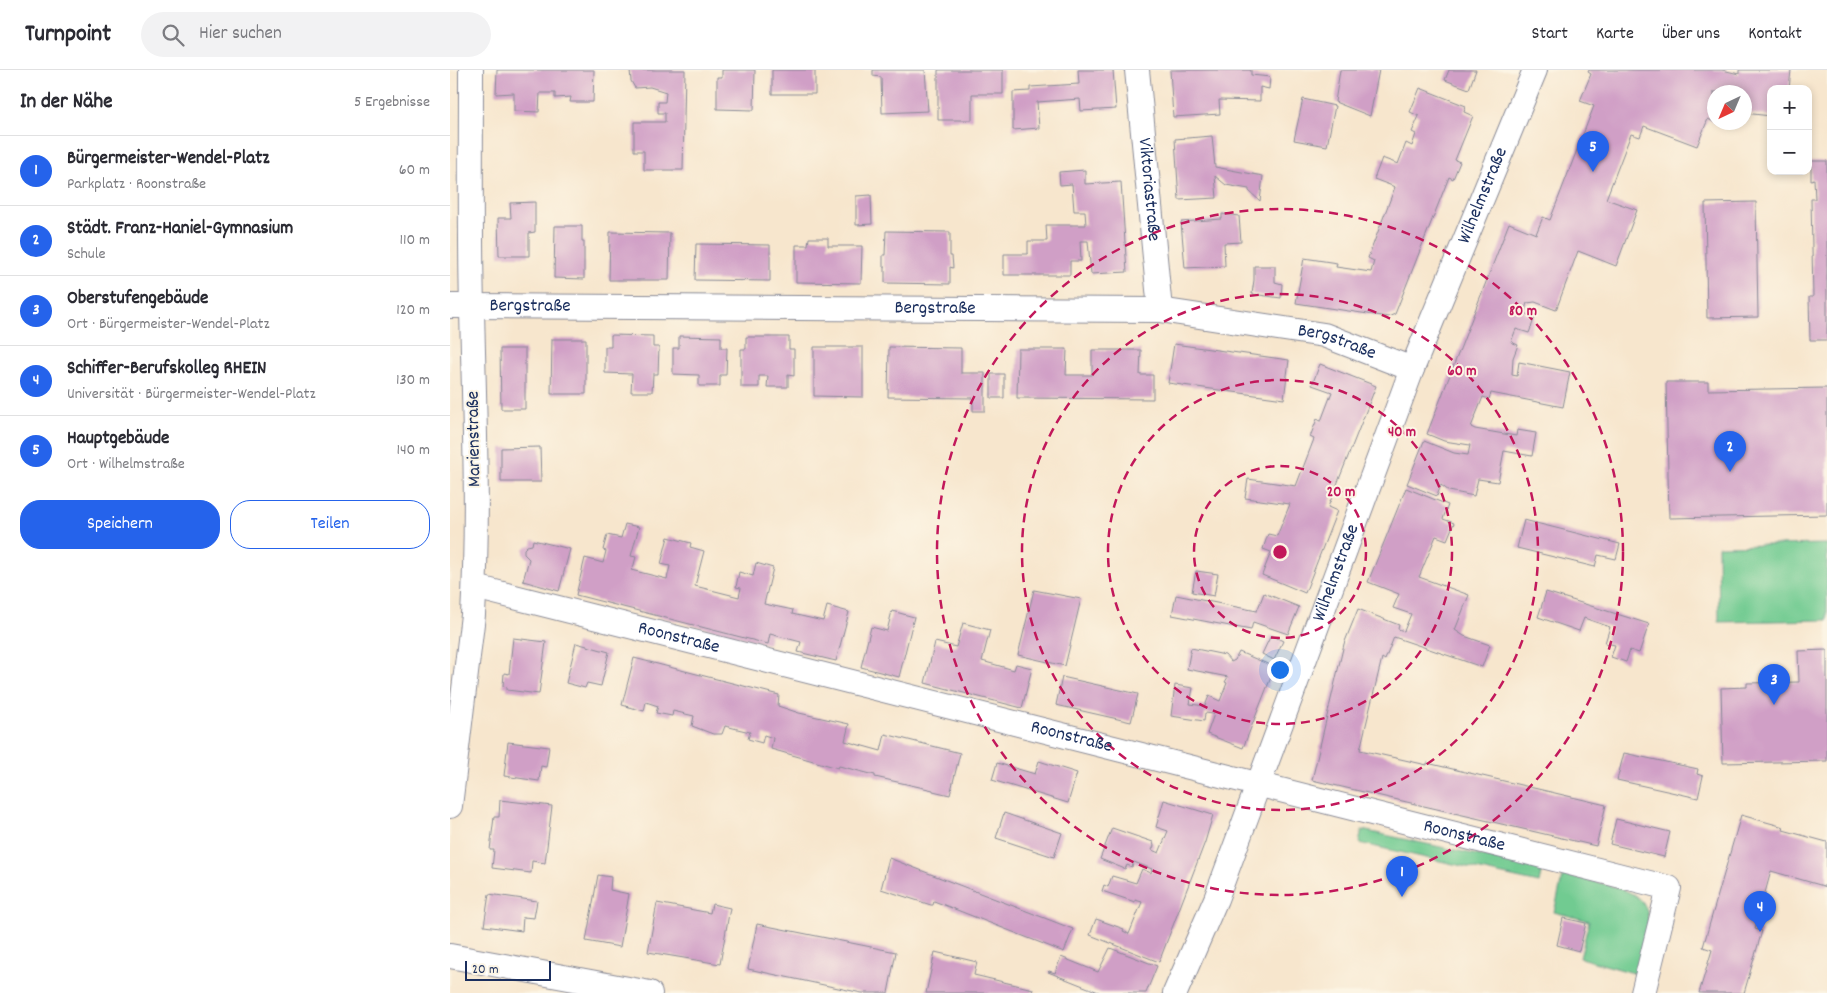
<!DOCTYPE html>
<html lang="de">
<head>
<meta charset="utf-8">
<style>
  body { margin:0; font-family:Dekko,sans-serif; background:#f2f2f3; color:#2b2b33 }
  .controls { position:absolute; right:15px; top:15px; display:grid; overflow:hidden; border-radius:10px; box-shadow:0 2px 8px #0003 }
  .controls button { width:45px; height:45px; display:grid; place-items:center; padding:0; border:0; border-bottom:1px solid #e1e1e2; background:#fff; color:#2b2b33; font:25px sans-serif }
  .compass { position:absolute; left:1257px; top:15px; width:45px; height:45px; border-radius:50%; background:#fff; box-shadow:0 2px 8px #0003; rotate:224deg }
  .scale { position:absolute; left:15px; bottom:12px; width:86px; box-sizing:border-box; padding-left:5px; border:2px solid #1b2f5e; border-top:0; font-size:14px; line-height:18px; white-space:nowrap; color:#1b2f5e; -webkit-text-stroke:4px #fcf5e5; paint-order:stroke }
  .you { position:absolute; left:829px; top:599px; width:18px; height:18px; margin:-12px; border:4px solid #fff; border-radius:50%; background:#1a73e8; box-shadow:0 0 0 8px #1a73e833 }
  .badge { display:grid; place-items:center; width:32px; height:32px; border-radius:50%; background:#2563eb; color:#fff; font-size:16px; font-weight:700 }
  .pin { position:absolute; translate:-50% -41px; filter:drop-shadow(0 1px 2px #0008) }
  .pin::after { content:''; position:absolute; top:26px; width:18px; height:15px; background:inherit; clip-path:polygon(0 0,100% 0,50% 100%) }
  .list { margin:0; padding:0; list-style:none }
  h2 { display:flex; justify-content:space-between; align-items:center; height:65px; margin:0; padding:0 20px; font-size:21px }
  h2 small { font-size:16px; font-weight:400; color:#7c7c81 }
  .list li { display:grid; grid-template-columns:32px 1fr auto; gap:15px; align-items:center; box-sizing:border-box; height:70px; padding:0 20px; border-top:1px solid #e1e1e2 }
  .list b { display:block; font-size:19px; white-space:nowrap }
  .list p { margin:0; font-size:16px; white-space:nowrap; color:#7c7c81 }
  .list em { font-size:16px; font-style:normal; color:#7c7c81 }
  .actions { display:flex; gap:10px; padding:15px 20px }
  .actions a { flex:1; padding:11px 0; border:1px solid #2563eb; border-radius:20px; text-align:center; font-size:18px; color:#2563eb }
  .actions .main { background:#2563eb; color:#fff }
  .icon { flex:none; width:28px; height:28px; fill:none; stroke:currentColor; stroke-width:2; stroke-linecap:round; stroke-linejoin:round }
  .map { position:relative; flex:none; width:1377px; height:923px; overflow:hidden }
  header { display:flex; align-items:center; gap:30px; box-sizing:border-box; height:70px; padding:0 25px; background:#fff; border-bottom:1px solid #e1e1e2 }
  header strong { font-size:24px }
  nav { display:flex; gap:28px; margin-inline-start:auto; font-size:18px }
  .search { width:350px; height:45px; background:#f2f2f3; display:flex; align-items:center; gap:12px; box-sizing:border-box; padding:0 18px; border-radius:28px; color:#7c7c81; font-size:19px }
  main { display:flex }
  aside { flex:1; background:#fff }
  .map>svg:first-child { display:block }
  .green { fill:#71cb91; stroke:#467d78 }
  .building { fill:#d09fc6 }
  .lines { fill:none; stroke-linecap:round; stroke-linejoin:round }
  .minor-casing { stroke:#898a96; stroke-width:26 }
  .minor { stroke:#fff; stroke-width:24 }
  .ring { fill:none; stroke:#c2185b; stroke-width:2.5; stroke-dasharray:9 6 }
  .labels { text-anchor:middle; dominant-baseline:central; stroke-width:4; stroke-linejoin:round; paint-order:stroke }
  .street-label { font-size:19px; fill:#1b2f5e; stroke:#fcf5e5 }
  .centre { fill:#c2185b; stroke:#fcf5e5; stroke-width:2.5 }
  .ring-label { font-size:15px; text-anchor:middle; font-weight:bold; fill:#c2185b; stroke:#fcf5e5; stroke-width:4; stroke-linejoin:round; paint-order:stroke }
</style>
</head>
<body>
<header>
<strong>Turnpoint</strong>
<div class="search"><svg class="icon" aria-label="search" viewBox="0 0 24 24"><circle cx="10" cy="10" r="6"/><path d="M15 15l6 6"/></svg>Hier suchen</div>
<nav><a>Start</a><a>Karte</a><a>Über uns</a><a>Kontakt</a></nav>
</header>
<main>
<aside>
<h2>In der Nähe<small>5 Ergebnisse</small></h2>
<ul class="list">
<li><span class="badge">1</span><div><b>Bürgermeister-Wendel-Platz</b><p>Parkplatz · Roonstraße</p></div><em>60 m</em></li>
<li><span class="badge">2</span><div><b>Städt. Franz-Haniel-Gymnasium</b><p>Schule</p></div><em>110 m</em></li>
<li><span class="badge">3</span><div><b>Oberstufengebäude</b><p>Ort · Bürgermeister-Wendel-Platz</p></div><em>120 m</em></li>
<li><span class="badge">4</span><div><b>Schiffer-Berufskolleg RHEIN</b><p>Universität · Bürgermeister-Wendel-Platz</p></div><em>130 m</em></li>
<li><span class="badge">5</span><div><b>Hauptgebäude</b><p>Ort · Wilhelmstraße</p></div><em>140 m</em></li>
</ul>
<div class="actions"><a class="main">Speichern</a><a>Teilen</a></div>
</aside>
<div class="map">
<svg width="1377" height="923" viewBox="0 0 1377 923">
  <rect width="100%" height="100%" fill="#fcf5e5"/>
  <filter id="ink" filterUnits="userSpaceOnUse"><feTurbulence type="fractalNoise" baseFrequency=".02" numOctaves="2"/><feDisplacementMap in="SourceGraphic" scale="10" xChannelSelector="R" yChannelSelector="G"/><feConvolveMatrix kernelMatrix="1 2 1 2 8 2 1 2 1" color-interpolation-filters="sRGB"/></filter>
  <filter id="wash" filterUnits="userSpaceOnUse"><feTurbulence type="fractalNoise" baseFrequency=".0096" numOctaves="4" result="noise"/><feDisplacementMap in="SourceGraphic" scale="20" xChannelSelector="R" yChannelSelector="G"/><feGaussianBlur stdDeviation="1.12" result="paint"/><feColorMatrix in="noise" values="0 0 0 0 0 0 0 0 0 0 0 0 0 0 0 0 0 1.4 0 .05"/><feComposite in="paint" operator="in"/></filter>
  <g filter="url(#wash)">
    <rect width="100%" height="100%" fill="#f7e6cd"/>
    <path class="green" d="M1377 474V550L1269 552 1268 476Z
      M912 760 1092 799 1089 813 909 773Z
      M1113 805C1131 809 1174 816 1187 827 1196 834 1199 844 1198 855 1197 871 1191 888 1187 904L1130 888 1139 851 1104 842Z"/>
    <g id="blocks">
      <path class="building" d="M47 0H144L143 32H120L121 27 105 28V23H90L89 42 64 41V23L46 24Z
        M180 0H235L233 100H194V81H184V52H215V43H208V32H215L216 22 200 17 185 18 181 11Z
        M272 0H305L304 40 267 39V7H272Z
        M322 0H365V24H322Z
        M423 0H475L478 41 432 43 431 7 423 6Z
        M488 0H553V24H522V50H488Z
        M628 0H663L666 39 631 41 630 29 587 32 589 58 563 60V22L580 21V17L629 14Z
        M720 0H801V5L820 7 819 19 810 17V31L769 30 770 44 723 47Z
        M890 0H929L920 46 885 32Z
        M999 0H1026L1019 19 995 10Z
        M1139 0H1272L1289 4V0H1341L1339 19H1321V46L1294 43V22H1264V52L1258 49 1247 76 1194 56 1190 67 1181 64 1156 129 1187 140 1166 196 1128 181 1106 240 1085 232 1077 233 1074 243 1085 247 1079 263 1066 259 1061 272 1068 275 1063 288 1062 305 1067 306 1069 292 1120 302 1113 337 1041 323 1039 329 1033 327 1021 357 1025 359 1066 366 1067 360 1086 363 1082 386 1054 381 1048 412 1028 409 1024 426 999 421 991 415 987 426 957 414 974 371 1004 383 1018 385 1020 375 994 371 977 364 1059 153 1086 164 1093 147 1100 150 1144 36 1130 31 1141 4 1138 2Z
        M970 18 1016 36 1014 42 1023 46 1005 90 1010 92 1003 109 999 107 945 244 938 247 846 233 854 188 887 193 886 197 921 202 924 191 918 188 945 117 924 109 932 88 948 94 956 73 962 76 966 64 962 62 969 46 960 42Z
        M853 29 885 36 877 76 844 70Z
        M1286 52 1277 56 1266 53V52Z
        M762 66 765 97 813 106 810 131 799 121V119L776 115 765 106 767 128 729 130 725 69Z
        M1361 91H1377V270H1360L1359 227H1363L1361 129H1365L1364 109 1361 110Z
        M635 100V114L671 112 677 202 641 204 638 171H630L631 191H620V205H554V184H578V171H597L596 155H636L635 141H624L622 114 610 115 609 102Z
        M421 125 422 154 406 155V126Z
        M85 132V162L79 163V186H49L48 148H61L60 133Z
        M1306 132 1308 247 1257 248 1255 133Z
        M772 144 789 146 791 172 774 173 775 196 735 198 731 152 772 149Z
        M105 156H132V171H134V209L104 208Z
        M436 161 500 162V186H502L503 198 500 197V214L435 213V197H433V185H435Z
        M160 162 220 163 219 210H159Z
        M359 168H378V176H412L411 213 346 212V175H358Z
        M246 174 320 175V211L245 210Z
        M804 196H825V212L832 214 831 228 802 224 804 210Z
        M161 265 203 266V277H209L208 304H203L202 322H181L182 304 155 303V277H161Z
        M229 266 271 267V278H277L276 305H270V316H249V305L223 304V278H229Z
        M296 267H339V279H344V306L338 305V317H317L318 306H309V317H291V279H296Z
        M102 269H136V324H101Z
        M724 274 839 290 834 329 718 313Z
        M364 277H413V327L364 326Z
        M439 277 511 278V303H535V341H523V328L438 327Z
        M50 279H75V339H51Z
        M568 279H617L616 305H642V280H691L690 305H703V329L567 328Z
        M870 294 926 316 878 437 887 441 855 523 812 505 821 482 813 479 818 464 827 466 840 434 795 428 798 409 846 416 864 369 860 367 867 349 871 351 882 322 862 315Z
        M541 304H554V328H541Z
        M1216 312H1258V320L1377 318V445L1219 448Z
        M90 377 91 412H51V378Z
        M956 418 998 435 993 449 1004 453 997 470 986 466 969 507 1019 525 1005 560 1014 566 1040 575 1032 597 944 567 935 590 932 588 910 680 977 695V693L1156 735 1146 776 862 710 894 574 908 539 949 555 948 559 954 561 961 544 943 538 949 524 918 512Z
        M1074 450 1170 474 1166 489 1148 485 1145 497 1067 478Z
        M175 454 189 457 181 486 186 487 183 498 181 500 217 509 220 496 211 494 218 467 241 473 240 477 254 481 245 516 289 527 291 518 286 517 289 502 303 506 306 493 323 498 314 534 343 540 342 544 373 551 377 536 399 542 386 591 348 582 351 572 320 564 318 574 126 525 135 488 153 493 156 481 153 480 157 465 171 468Z
        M83 470 120 479 109 521 73 511 79 489 74 484V479L77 476 82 475Z
        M746 501 768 504 764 526 742 522Z
        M584 520 631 529 615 596 568 585Z
        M1096 522 1199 554 1189 583 1180 580 1176 592 1161 587 1165 575 1155 573 1160 557 1134 548 1129 561 1088 547Z
        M814 523 849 537 838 564 803 552 801 560 722 545 726 525 807 541Z
        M442 541 464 547 449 607 411 597 421 557 437 561Z
        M513 553 540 560 532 591 564 600 566 594 582 598 572 638 475 613 485 572 506 577Z
        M821 565 833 571 824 590 812 584Z
        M63 568 96 572 89 624 57 620V617L53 616 54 603 59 604Z
        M126 573 159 582 151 616 137 613 135 618 116 613Z
        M741 578 775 585 781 592 785 590 789 582 825 597 793 678 757 664 764 644 755 643 754 651 721 646 725 615 743 618 740 634 755 636 759 626 770 631 777 613 775 612 778 607 737 599Z
        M1377 580V691L1273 693 1271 618 1297 617V613L1349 612 1348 581Z
        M184 588 329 625 328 636 349 643 399 654 395 671 431 681 435 664 510 683 500 725 483 721V720L425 707V705L389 696 388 698 321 679 323 668 314 665 312 673 298 669 300 662 275 656 272 664H263L242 656 244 646 223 641 222 646 206 643 208 636 196 632 194 641 172 635Z
        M612 607 688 624 681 652 606 635Z
        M58 672 99 677 96 697 91 696 89 711 54 706Z
        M1174 683 1248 699 1247 704 1253 706 1248 728 1167 710Z
        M589 691 627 703 618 733 542 710 547 693 585 704Z
        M50 730 102 736 95 793 82 791 81 803 42 798 44 780H40L44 747H49Z
        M714 730 763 745 755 772 709 892 640 865 646 849 674 859 673 861 679 864 692 832 685 830V832L652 821 654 815 658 817 662 806 686 813 692 799 701 803 702 799 684 792 682 797 677 795 675 799 650 789 662 758 703 772 704 776 702 780 709 783 718 761 706 757Z
        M554 743 612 763 604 787 546 768Z
        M1291 745 1334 757 1333 760 1377 772V817L1321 801 1305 859 1312 861 1294 923H1249L1262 880 1253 877Z
        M1166 749 1220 762 1214 787 1160 774Z
        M439 788 623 859 614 882 484 831 483 835H481L431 819Z
        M148 805 161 807 160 820 179 824 170 877 136 871Z
        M39 824 87 831 84 848 73 847 72 861 34 856Z
        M207 833 260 843 262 834 280 838 270 894 198 882Z
        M1113 848 1136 853 1129 881 1107 875Z
        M307 854 446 882 438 923H412L298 899Z
        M660 878 707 896 696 923H651L598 902 599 901 605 903 611 887 648 902Z
        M485 882 527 892 524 905 583 919 582 923H476Z"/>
    </g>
  </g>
  <g filter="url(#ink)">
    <use href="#blocks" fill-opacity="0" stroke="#898a96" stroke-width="1"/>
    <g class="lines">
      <defs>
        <g id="minor">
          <path id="s1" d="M687 0 710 240"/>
          <path id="s2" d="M0 236 710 240 874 265 962 299"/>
          <path id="s3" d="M25 517 1219 818 1193 923"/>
          <path d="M0 736 23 545C29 443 24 341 22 238 20 159 21 79 21 0"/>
          <path d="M0 886 200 923"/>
          <path id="s4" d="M725 923 766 829 962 299 1085 0"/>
        </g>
      </defs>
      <use href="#minor" class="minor-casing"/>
      <use href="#minor" class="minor"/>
    </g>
  </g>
  <g class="ring">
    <circle cx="830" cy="482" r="86"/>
    <circle cx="830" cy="482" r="172"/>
    <circle cx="830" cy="482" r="258"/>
    <circle cx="830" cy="482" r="343"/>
  </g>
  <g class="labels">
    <g class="street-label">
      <text stroke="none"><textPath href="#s1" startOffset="120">Viktoriastraße</textPath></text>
      <text stroke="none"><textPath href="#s4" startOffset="855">Wilhelmstraße</textPath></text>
      <text stroke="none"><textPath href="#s2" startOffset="80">Bergstraße</textPath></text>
      <text stroke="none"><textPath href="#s2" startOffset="485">Bergstraße</textPath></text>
      <text stroke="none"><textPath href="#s2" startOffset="890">Bergstraße</textPath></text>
      <text transform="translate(25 369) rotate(-91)">Marienstraße</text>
      <text stroke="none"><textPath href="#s4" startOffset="450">Wilhelmstraße</textPath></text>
      <text stroke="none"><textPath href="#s3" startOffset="210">Roonstraße</textPath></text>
      <text stroke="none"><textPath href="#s3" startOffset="615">Roonstraße</textPath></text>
      <text stroke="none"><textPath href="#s3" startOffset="1020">Roonstraße</textPath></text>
    </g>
  </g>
  <circle cx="830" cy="482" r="8" class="centre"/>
  <g class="ring-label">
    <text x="1073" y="245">80 m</text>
    <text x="1012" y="305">60 m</text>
    <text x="952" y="366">40 m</text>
    <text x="891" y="426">20 m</text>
  </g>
</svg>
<div class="controls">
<button>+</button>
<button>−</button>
</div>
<svg class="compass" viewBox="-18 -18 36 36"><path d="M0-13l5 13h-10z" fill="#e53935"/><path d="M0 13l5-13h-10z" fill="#7c7c81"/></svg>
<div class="scale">20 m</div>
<div class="you"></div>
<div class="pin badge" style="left:952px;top:827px">1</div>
<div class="pin badge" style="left:1280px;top:402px">2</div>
<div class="pin badge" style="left:1324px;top:635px">3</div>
<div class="pin badge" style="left:1310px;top:862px">4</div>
<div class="pin badge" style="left:1143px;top:102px">5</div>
</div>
</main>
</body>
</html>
